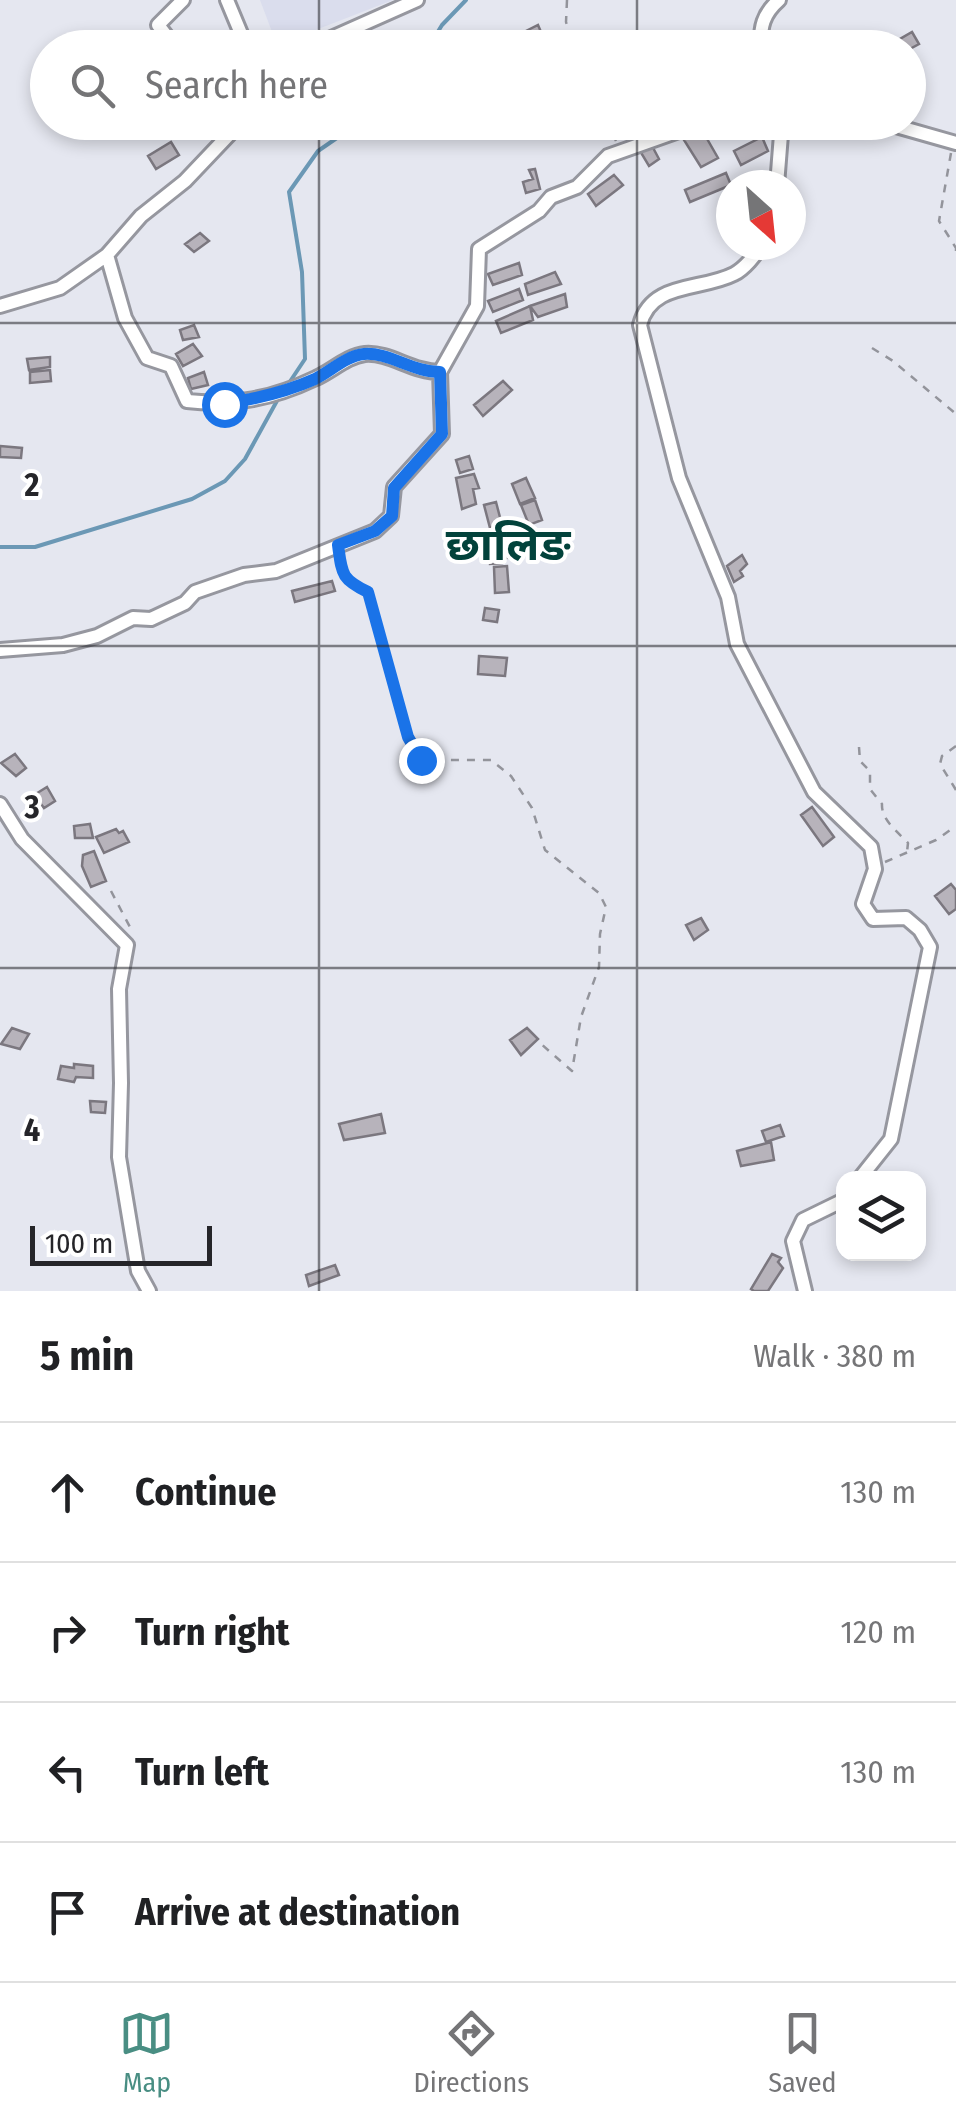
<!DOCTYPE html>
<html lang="en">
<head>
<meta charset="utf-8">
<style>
  body { margin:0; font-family:"Fira Sans Condensed","Noto Sans Devanagari",sans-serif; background:#f6f6f6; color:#202124 }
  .controls { position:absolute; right:30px; bottom:30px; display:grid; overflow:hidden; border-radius:20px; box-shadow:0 5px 15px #0003 }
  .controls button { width:90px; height:90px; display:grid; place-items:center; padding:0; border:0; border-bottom:2px solid #e0e0e0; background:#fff; color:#202124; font:50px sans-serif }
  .compass { position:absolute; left:716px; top:170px; width:90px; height:90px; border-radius:50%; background:#fff; box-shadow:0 5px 15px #0003; rotate:153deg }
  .scale { position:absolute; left:30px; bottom:25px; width:182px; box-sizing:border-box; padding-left:10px; border:5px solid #252529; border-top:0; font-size:28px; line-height:35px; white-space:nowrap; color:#252529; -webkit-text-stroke:8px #fff; paint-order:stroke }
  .stop { position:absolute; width:30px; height:30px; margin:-22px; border:8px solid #1a73e8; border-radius:50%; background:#fff }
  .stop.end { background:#1a73e8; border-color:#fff; box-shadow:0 2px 10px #0008 }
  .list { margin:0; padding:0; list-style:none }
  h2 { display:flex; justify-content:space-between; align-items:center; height:130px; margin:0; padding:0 40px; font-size:42px }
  h2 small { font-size:32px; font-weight:400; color:#757577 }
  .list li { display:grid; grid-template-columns:65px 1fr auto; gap:30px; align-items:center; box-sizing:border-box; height:140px; padding:0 40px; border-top:2px solid #e0e0e0 }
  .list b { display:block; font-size:38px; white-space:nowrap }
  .list em { font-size:32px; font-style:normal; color:#757577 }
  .icon { flex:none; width:55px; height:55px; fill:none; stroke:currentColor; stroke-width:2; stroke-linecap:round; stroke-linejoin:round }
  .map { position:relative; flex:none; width:956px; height:1291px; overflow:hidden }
  .search { position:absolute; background:#fff; box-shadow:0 5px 15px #0003; left:30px; right:30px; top:30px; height:110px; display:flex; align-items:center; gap:25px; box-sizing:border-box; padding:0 35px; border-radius:55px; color:#757577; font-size:38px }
  .sheet { height:690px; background:#fff }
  nav { display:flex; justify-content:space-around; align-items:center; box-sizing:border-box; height:140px; border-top:2px solid #e0e0e0; background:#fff; font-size:28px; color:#757577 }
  nav a { display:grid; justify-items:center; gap:5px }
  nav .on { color:#498e83 }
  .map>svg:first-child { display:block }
  .built { fill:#dadded }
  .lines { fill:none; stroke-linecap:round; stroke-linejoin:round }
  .stream { stroke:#6b98b5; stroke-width:4 }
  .building { fill:#b7b3bb; stroke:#7b777f; stroke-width:2.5 }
  .street-casing { stroke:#96979f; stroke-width:18 }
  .path { stroke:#93949b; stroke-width:2.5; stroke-dasharray:8 8; stroke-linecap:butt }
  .street { stroke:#fff; stroke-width:12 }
  .route { stroke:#1a73e8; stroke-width:12 }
  .grid { fill:none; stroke:#252529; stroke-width:2.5; stroke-opacity:0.55 }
  .labels { text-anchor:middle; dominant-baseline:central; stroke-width:8; stroke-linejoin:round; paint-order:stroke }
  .district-label { font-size:45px; font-weight:bold; fill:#02423b; stroke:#fff }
  .grid-label { font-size:32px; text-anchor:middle; font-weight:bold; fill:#252529; stroke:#fff; stroke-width:8; stroke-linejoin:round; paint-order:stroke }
</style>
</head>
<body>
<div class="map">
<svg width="956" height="1291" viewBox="0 0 956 1291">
  <rect width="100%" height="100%" fill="#e5e7f0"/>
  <path class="built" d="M260 0H393L277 45Z"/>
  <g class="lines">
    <path class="stream" d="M428 48 442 25 466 0
      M289 383 305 359 302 272 289 192 318 151 360 122
      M0 547H35L192 499 225 481 245 459 278 399"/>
  </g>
  <path class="building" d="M538 25 544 39 526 47 520 34Z
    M912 32 919 44 908 50 900 39Z
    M702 130 718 158 701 167 684 140Z
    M762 137 768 151 741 165 734 151Z
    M171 142 179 155 156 169 148 156Z
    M651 144 659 159 649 166 640 151Z
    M535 169 540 189 526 193 523 182 533 179 529 170Z
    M726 173 731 185 690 202 685 190Z
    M614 175 623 185 596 206 588 194Z
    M200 233 209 241 194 252 185 244Z
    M519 263 522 275 493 285 488 274Z
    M555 272 561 284 528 295 525 284Z
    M519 289 523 300 493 312 488 301Z
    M565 294 567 307 538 317 530 306Z
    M530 306 533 320 501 333 496 321Z
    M194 325 199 337 183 340 180 330Z
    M193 344 202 356 183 366 176 354Z
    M50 357V367L29 370 27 359Z
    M50 370 51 381 30 383V372Z
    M204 372 208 385 191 389 188 378Z
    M503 381 512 390 483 416 474 405Z
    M0 446 22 448 21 458 0 457Z
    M469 456 473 469 460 473 456 460Z
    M474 474 479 488 473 489 476 504 462 509 456 478Z
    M526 478 535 498 520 504 512 484Z
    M535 500 542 520 529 525 521 505Z
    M496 502 502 525 490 528 484 505Z
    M519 527 522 556 506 558 504 537H509L508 529Z
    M500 539 502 563 490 564 488 540Z
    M742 555 747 564 740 571 743 576 734 582 727 566Z
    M507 566 509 592 495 593 494 567Z
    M332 581 335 591 295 602 292 591Z
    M485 608 499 610 497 622 483 620Z
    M479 656 507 658 505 676 478 674Z
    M15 754 26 768 16 776 1 763Z
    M47 787 55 801 44 808 34 795Z
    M812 807 834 837 823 846 801 815Z
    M90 824 93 838H75L74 826Z
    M116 829 119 833 123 831 129 842 104 853 96 837Z
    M94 851 106 881 91 887 82 866 83 855Z
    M951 884 956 890V909L949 914 935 896Z
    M701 918 708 930 694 940 686 925Z
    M12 1028 29 1034 20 1049 1 1044Z
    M527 1028 538 1039 521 1055 510 1040Z
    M74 1064 93 1066V1078L76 1077 74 1082 58 1079 61 1066 74 1068Z
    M90 1101 106 1102 105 1113 91 1112Z
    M381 1114 385 1133 344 1140 339 1124Z
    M780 1125 784 1136 766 1142 762 1131Z
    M771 1142 774 1160 741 1166 737 1151Z
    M772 1254 781 1258 778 1262 783 1268 768 1291H754L751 1289Z
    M335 1265 339 1275 309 1286 306 1275Z"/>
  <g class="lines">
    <defs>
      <path id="street" d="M227 0 247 48
        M176 48 158 25 183 0
        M309 48 417 0
        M761 48C760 27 763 14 779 0
        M882 122 956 143
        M777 185 782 122
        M761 245C756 255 744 269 734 274 701 291 651 281 640 325L679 478 728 597 737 644 814 792 871 847 875 869 863 904 873 919 906 918 920 930 930 947 891 1139 860 1178
        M107 255 125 318 147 358 171 366 187 401C234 406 272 399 316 378 332 371 347 356 365 354 390 352 412 372 440 372
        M0 306 60 288 107 255 141 216 185 181 241 122
        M0 650 63 645 97 636 133 618 151 619 185 603 195 592 244 575 276 571 375 531 391 516 394 487 442 434 440 372 477 306 479 249 539 211 551 197 577 187 608 156 704 122
        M0 804 22 839 127 945 119 989 121 1083 119 1157 138 1271 149 1291
        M805 1291 793 1241 803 1220 844 1200"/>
    </defs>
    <use href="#street" class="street-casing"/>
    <path class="path" d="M567 0 566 22 574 48
      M607 122 616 141
      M951 153 939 221 956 248V257
      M872 348 893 361 956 414
      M340 557 347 582 368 592 408 737 421 760H491L511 776 532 808 545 850 599 893 606 907 600 934 599 967 581 1017 572 1071 540 1043
      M956 746 942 756 940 764 956 790
      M859 747 860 761 870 771V789L882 804C881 820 898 832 908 843L907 852
      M885 862 936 840 956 826
      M111 891 131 929"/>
    <use href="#street" class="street"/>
  </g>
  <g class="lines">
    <path class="route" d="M224 404C256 399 286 392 315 379 331 371 346 356 364 354 389 352 412 372 440 372L442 434 394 488 392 516 375 531 338 545C342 574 341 579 368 592L408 737 421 760"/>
  </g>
  <path class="grid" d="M319 0V48M637 0V48M319 122V1291M637 122V1291M0 323H956M0 646H956M0 968H956"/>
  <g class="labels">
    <g class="district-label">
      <text x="508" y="545">छालिङ</text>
    </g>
  </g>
  <g class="grid-label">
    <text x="32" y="496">2</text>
    <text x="32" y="818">3</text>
    <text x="32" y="1141">4</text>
  </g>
</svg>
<div class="controls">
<button><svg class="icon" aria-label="layers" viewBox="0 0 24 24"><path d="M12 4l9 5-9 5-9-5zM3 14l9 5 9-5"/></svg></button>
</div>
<svg class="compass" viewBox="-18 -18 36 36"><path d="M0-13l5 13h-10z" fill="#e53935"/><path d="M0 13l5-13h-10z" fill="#757577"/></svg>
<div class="scale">100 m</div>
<div class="stop" style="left:224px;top:404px"></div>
<div class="stop end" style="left:421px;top:760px"></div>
<div class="search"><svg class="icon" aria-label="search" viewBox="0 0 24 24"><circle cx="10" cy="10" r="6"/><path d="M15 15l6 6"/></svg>Search here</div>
</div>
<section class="sheet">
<h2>5 min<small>Walk · 380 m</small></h2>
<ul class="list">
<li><svg class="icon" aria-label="ahead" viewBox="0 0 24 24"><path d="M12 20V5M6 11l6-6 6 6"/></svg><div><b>Continue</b></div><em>130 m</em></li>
<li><svg class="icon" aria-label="right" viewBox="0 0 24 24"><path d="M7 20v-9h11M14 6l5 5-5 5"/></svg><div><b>Turn right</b></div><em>120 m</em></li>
<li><svg class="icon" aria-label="left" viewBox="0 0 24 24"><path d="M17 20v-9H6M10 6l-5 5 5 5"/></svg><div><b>Turn left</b></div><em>130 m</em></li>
<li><svg class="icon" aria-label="arrive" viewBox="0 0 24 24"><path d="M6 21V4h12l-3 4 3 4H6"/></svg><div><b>Arrive at destination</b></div></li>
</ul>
</section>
<nav>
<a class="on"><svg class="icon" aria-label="map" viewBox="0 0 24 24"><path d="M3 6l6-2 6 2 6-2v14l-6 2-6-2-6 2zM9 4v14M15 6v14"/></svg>Map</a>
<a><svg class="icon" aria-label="directions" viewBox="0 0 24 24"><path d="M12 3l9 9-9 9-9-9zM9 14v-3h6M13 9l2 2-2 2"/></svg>Directions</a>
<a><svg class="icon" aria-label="saved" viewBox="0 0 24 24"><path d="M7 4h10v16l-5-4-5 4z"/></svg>Saved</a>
</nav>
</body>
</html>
